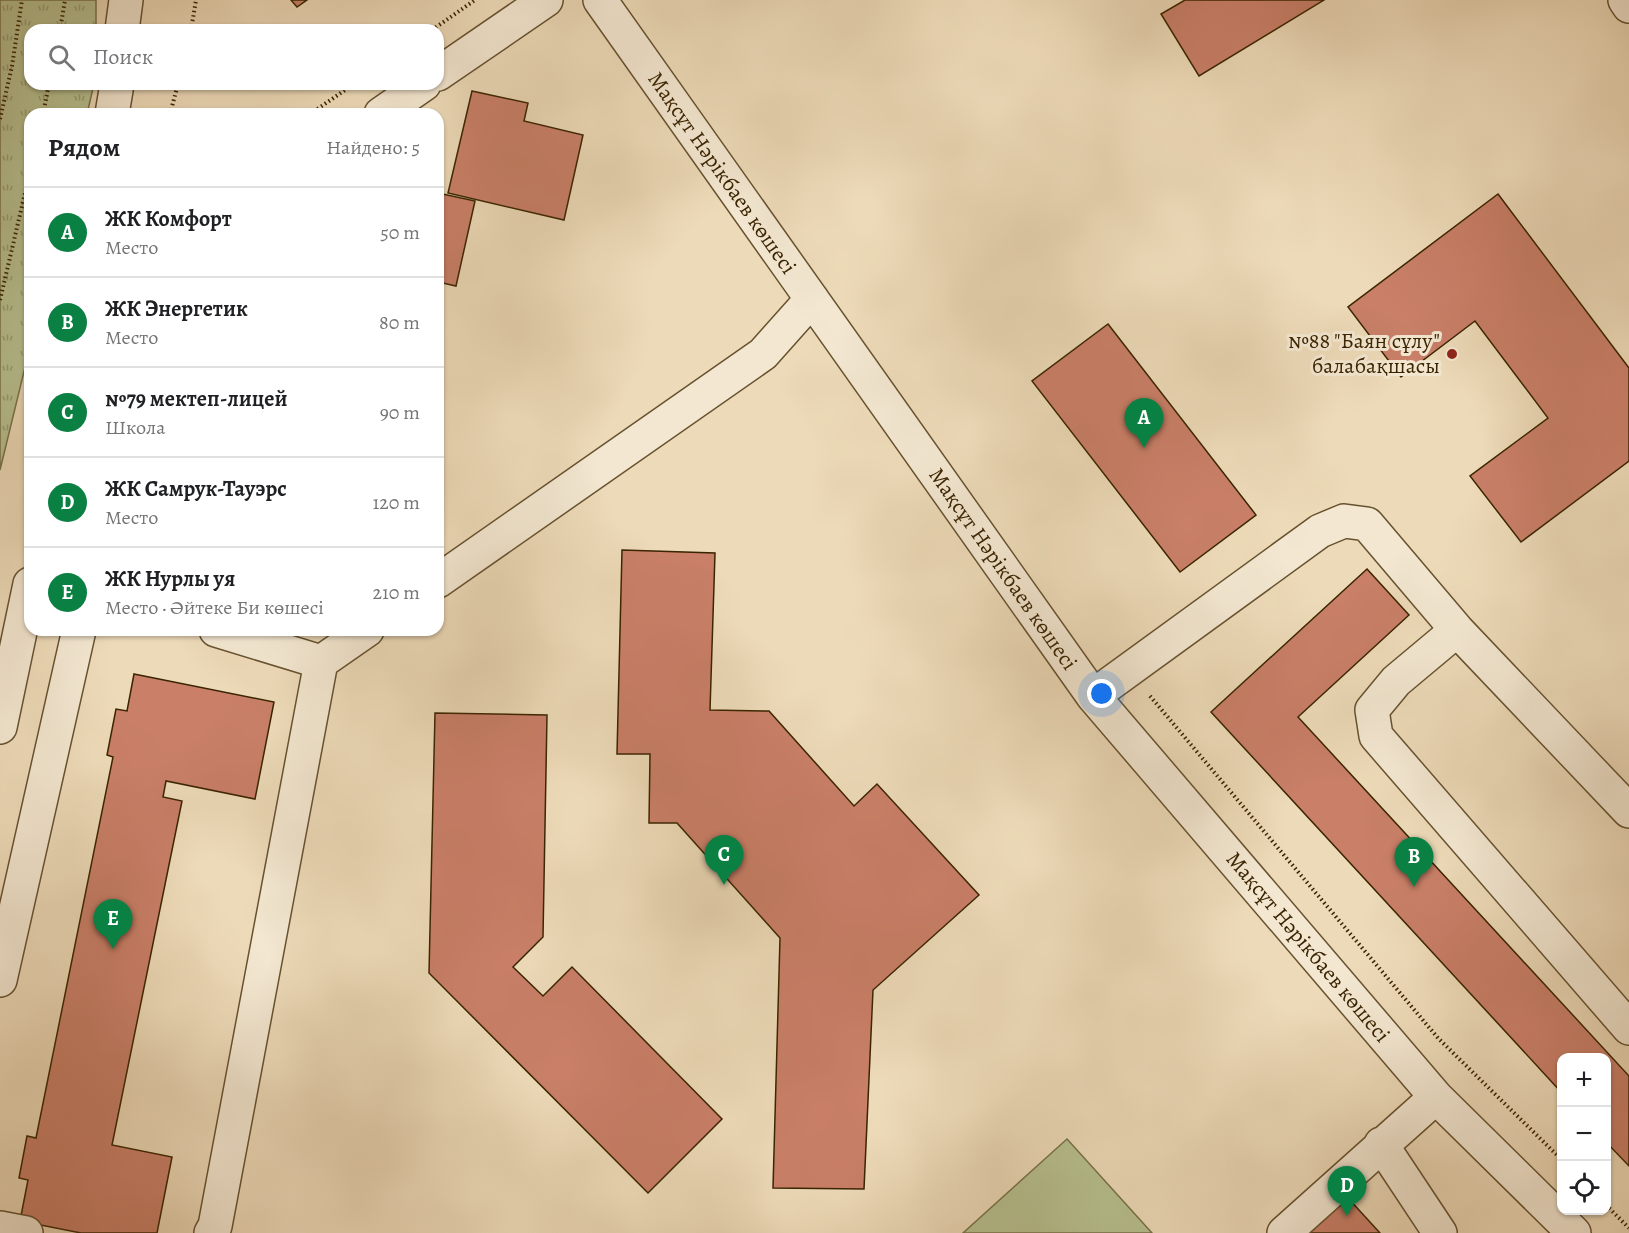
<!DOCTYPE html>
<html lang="ru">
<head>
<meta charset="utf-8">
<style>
  body { margin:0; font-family:Alegreya,serif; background:#f6f6f6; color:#202124 }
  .controls { position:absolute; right:18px; bottom:18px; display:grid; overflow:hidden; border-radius:12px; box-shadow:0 2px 4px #0004 }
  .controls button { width:54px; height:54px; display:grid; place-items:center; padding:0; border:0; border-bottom:2px solid #e0e0e0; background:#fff; color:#202124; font:30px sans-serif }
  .you { position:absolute; left:1102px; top:694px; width:21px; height:21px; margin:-15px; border:4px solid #fff; border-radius:50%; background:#1a73e8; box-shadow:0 0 0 9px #1a73e833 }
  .badge { display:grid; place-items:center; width:39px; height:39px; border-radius:50%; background:#0b8043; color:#fff; font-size:20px; font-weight:700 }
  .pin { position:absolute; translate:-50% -50px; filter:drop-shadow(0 2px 3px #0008) }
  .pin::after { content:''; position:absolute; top:32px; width:21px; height:18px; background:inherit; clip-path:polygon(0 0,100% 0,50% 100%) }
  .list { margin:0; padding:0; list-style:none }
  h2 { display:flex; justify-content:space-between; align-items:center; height:78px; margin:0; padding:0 24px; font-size:26px }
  h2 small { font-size:20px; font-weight:400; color:#757577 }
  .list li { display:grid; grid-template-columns:39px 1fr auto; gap:18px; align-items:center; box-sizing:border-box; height:90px; padding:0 24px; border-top:2px solid #e0e0e0 }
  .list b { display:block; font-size:22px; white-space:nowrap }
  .list p { margin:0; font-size:20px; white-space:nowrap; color:#757577 }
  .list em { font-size:20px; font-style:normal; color:#757577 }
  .icon { flex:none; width:33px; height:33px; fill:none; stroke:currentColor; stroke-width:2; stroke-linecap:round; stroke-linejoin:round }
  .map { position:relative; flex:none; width:1629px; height:1233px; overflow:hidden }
  .search { position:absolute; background:#fff; box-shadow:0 2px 4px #0004; left:24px; top:24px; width:420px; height:66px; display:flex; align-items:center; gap:15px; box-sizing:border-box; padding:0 21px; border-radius:18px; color:#757577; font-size:22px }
  .panel { position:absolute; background:#fff; box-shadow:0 2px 4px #0004; left:24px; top:108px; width:420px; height:528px; border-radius:18px }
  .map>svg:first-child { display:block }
  .grass { fill:url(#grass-tufts); stroke:#787248; stroke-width:1.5 }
  .garden { fill:#b7c090; stroke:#787248; stroke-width:1.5 }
  .building { fill:#c97f68; stroke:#3a2401; stroke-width:1.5 }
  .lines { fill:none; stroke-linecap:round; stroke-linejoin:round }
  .minor-casing { stroke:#67522f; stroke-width:36 }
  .path { stroke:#3a2401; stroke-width:4; stroke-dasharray:1.5 3; stroke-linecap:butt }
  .minor { stroke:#f3e7d1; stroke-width:33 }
  .poi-dot { fill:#8f2418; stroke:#f3e7d1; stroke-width:2 }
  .labels { text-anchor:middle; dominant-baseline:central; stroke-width:6; stroke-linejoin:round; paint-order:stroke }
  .street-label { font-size:22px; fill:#3a2401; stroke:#f3e7d1 }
  .poi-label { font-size:22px; fill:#3a2401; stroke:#f3e7d1; text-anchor:end }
</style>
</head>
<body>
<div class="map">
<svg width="1629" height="1233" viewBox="0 0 1629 1233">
  <defs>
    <pattern id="grass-tufts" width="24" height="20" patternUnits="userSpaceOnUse" patternTransform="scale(1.5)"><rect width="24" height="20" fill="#b7c090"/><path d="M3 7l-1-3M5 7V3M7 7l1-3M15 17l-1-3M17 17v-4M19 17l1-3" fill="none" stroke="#969c73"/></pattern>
  </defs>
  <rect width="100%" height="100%" fill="#eddab8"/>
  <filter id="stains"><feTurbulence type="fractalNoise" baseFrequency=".00333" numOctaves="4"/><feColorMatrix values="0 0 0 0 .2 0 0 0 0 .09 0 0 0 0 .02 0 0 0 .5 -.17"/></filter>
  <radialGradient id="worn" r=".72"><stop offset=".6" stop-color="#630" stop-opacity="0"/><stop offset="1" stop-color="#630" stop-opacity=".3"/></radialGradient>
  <path class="grass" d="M0 0H96V30H30V84H94L87 114H30V347L0 470Z"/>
  <path class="garden" d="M1067 1139 1152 1233H963Z"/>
  <path class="building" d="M291 0H307L297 7Z
    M1185 0H1324L1199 76 1161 14Z
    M472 91 528 103 524 121 583 135 564 220 448 193Z
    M438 193 475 201 456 286 438 282Z
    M1498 194 1629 368V461L1521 542 1470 476 1548 418 1475 321 1401 377 1348 307Z
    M1108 324 1256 515 1180 572 1032 381Z
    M622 550 715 553 710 710 769 711 854 806 877 784 979 895 873 990 864 1189 773 1188 780 938 677 823H649L650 754H617Z
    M1367 569 1409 615 1298 717 1629 1076V1166L1606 1142V1058H1562V1093L1211 712Z
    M134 674 274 702 255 799 166 781 163 797 182 801 112 1145 172 1157 157 1233H81L20 1221 28 1180 19 1178 27 1136 36 1138 113 757 107 755 116 709 127 711Z
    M435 713 547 715 543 937 513 967 543 996 572 967 722 1119 648 1193 429 973Z
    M1348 1198 1380 1233H1309Z"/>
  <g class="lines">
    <defs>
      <path id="minor" d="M600 0 1093 696 1436 1097 1574 1233
        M1625 0 1629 6
        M122 30 126 0
        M438 74 546 0
        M112 114 117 84
        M381 114 424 84
        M438 581 763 354 812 299
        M216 630 321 662
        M1457 630 1396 681 1372 710 1376 736 1629 1028
        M1093 696 1320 531 1344 521 1367 524 1457 630 1629 811
        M0 727 30 584
        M0 980 79 630
        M1381 1144 1440 1233
        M0 1228 26 1233
        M211 1233 215 1226 321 662 367 630
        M1284 1233 1436 1097"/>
    </defs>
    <use href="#minor" class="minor-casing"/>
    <path class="path" d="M60 30 65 0
      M191 30 196 0
      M432 30 475 0
      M43 114 49 84
      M170 114 178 84
      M310 114 354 84
      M0 119 12 66 22 0
      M0 300 30 172
      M1150 696 1438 1038 1562 1160
      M1606 1205 1629 1228"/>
    <use href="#minor" class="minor"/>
  </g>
  <circle class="poi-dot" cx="1452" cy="354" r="6"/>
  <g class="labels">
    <g class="street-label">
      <text transform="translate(722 173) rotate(55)">Мақсұт Нәрікбаев көшесі</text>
      <text transform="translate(1003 569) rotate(55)">Мақсұт Нәрікбаев көшесі</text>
      <text transform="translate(1308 947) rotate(50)">Мақсұт Нәрікбаев көшесі</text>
    </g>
    <g class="poi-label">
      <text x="1440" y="341">№88 "Баян сұлу"<tspan x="1440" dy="25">балабақшасы</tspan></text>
    </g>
  </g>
  <rect width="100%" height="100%" filter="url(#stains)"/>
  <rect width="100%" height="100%" fill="url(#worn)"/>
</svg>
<div class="controls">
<button>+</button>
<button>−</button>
<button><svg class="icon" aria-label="locate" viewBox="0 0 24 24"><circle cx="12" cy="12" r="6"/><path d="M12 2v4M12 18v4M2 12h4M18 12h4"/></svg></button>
</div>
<div class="you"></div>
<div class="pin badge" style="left:1144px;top:448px">A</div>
<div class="pin badge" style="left:1414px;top:887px">B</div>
<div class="pin badge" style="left:724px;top:885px">C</div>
<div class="pin badge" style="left:1347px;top:1216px">D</div>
<div class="pin badge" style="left:113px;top:949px">E</div>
<div class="search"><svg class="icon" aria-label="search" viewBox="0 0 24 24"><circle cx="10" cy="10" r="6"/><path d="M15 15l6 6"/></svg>Поиск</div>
<section class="panel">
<h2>Рядом<small>Найдено: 5</small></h2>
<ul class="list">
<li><span class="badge">A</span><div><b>ЖК Комфорт</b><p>Место</p></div><em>50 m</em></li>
<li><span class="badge">B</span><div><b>ЖК Энергетик</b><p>Место</p></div><em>80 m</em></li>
<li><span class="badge">C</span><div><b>№79 мектеп-лицей</b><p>Школа</p></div><em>90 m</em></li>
<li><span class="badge">D</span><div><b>ЖК Самрук-Тауэрс</b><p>Место</p></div><em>120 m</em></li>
<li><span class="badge">E</span><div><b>ЖК Нурлы уя</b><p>Место · Әйтеке Би көшесі</p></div><em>210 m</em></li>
</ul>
</section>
</div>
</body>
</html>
